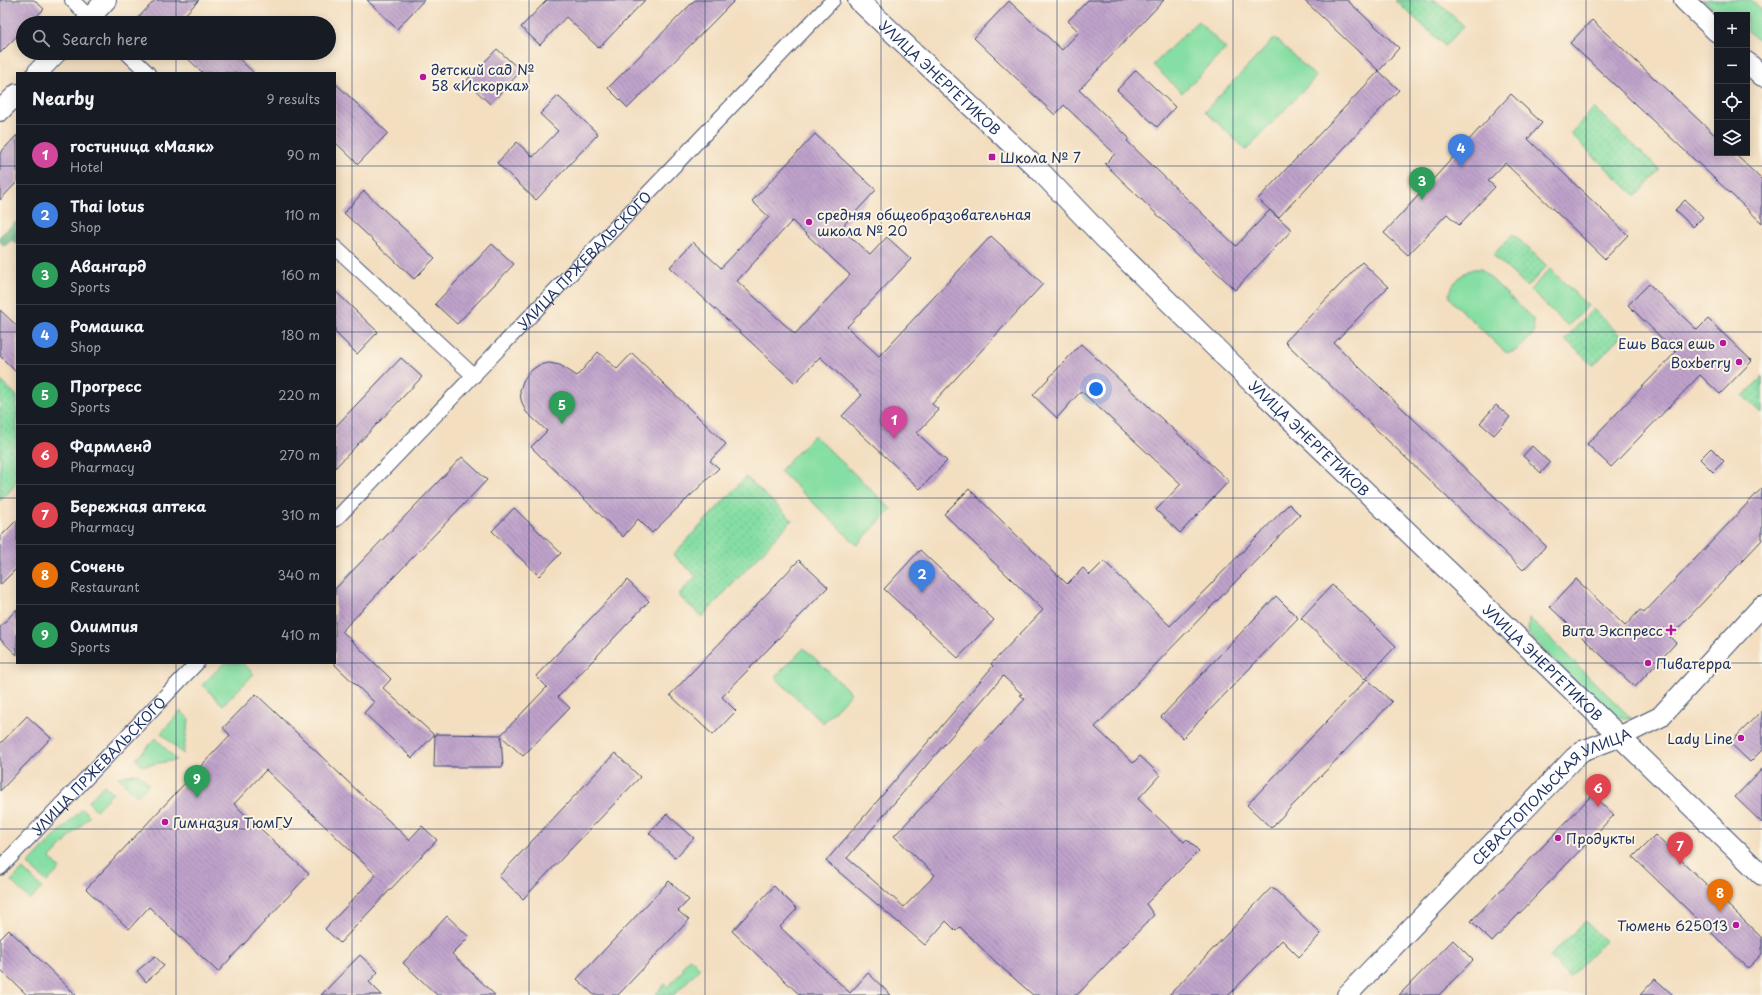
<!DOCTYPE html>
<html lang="en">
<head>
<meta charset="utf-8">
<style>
  body { margin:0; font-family:"Playpen Sans",sans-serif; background:#242831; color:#f1f3f6 }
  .controls { position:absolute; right:12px; top:12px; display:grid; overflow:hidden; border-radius:0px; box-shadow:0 2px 10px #0003 }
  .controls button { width:36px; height:36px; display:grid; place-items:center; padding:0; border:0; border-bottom:1px solid #363941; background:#171b24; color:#f1f3f6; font:20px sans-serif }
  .you { position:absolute; left:1096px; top:389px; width:14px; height:14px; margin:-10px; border:3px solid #fff; border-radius:50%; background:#1a73e8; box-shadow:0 0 0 6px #1a73e833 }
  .badge { display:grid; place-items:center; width:26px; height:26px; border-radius:50%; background:#d690ce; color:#fff; font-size:13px; font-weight:700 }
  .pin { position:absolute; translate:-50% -33px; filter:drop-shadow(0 1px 2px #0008) }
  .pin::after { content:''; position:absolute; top:21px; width:14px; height:12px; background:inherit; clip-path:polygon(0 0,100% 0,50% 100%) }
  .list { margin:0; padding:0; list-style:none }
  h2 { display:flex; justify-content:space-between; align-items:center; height:52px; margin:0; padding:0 16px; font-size:17px }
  h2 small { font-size:13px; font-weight:400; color:#9ea1a6 }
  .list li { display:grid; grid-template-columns:26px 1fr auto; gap:12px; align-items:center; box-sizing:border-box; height:60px; padding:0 16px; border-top:1px solid #363941 }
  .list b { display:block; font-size:15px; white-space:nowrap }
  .list p { margin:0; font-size:13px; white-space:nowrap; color:#9ea1a6 }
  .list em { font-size:13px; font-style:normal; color:#9ea1a6 }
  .icon { flex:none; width:22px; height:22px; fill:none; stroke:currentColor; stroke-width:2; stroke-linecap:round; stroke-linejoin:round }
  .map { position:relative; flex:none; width:1762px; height:995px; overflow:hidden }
  .search { position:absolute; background:#171b24; box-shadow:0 2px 10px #0003; left:16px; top:16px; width:320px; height:44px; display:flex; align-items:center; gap:10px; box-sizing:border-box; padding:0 14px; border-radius:22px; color:#9ea1a6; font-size:15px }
  .panel { position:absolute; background:#171b24; box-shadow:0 2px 10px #0003; left:16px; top:72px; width:320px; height:592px; border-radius:0px }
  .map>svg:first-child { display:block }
  .green { fill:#85dea3; stroke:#508680 }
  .forest { fill:url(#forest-firs); stroke:#447674 }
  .park { fill:url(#park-dots); stroke:#508680 }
  .building { fill:url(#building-back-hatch); fill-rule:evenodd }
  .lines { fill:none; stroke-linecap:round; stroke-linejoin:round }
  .street-casing { stroke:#3b496d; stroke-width:16 }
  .secondary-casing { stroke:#3b496d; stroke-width:22 }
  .street { stroke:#fff; stroke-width:14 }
  .secondary { stroke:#fff; stroke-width:20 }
  .grid { fill:none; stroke:#1b2f5e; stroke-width:1; stroke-opacity:0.55 }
  .poi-dot { fill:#b5179e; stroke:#fcf5e5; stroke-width:1.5 }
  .labels { text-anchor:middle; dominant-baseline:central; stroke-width:4; stroke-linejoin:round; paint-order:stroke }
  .poi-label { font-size:14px; fill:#1b2f5e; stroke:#fcf5e5; text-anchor:start }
  .street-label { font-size:14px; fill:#1b2f5e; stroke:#fcf5e5 }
</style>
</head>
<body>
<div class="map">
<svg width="1762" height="995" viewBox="0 0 1762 995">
  <defs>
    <pattern id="forest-firs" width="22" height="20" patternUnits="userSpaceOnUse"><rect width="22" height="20" fill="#6cbd89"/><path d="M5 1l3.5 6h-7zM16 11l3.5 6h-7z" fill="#589a73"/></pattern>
    <pattern id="park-dots" width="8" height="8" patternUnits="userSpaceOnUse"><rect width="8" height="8" fill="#85dea3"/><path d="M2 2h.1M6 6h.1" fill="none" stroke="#72bf8f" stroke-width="1.8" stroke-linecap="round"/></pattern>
    <pattern id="building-back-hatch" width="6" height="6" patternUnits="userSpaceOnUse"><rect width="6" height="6" fill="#bfa2ca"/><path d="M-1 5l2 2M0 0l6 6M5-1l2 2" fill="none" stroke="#9a84a7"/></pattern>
  </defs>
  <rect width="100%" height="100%" fill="#fcf5e5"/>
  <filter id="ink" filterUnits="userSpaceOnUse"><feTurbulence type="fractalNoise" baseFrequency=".025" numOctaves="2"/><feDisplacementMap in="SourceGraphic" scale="8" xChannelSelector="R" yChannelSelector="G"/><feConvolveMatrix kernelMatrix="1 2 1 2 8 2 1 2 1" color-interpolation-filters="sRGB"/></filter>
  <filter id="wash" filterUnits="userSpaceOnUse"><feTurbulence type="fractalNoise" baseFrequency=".012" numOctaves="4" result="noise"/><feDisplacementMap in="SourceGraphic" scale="16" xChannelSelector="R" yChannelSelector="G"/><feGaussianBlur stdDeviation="0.9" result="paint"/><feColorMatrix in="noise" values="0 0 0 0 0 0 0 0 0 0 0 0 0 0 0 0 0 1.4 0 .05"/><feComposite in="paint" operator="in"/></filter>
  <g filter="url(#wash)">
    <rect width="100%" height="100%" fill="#f3dec0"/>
    <path class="green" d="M1702 0H1752L1762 10V44L1747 30V15H1724Z
      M1198 21 1226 49 1182 93 1153 65Z
      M1275 38 1316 77 1246 150 1205 111Z
      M1473 269H1481L1533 319 1534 333C1525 342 1517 355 1505 352L1452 301C1451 299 1449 297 1449 295 1449 285 1465 271 1473 269Z
      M1550 269 1588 306 1568 326 1530 290Z
      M814 435 891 509 857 545 780 471Z
      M1529 618 1632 719 1614 716 1606 712 1528 634Z
      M804 648 851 693 823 723 775 677Z
      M224 663H243L254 674 223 705 202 685Z
      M181 711 189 719 183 754 161 733Z
      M156 738 176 760 142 766 136 759Z
      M138 773 149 784 137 796 118 777Z
      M104 785 113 793 96 810 88 802Z
      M82 809 90 816 50 858 60 869 47 882 28 864Z
      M23 869 42 888 30 900 11 881Z
      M690 958 700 968 674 995H655L665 984 668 987 684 969 682 967Z"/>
    <path class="forest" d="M16 222 17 244 12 240 4 246 0 241V236Z"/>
    <path class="park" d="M1395 0H1435L1464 26 1445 46Z
      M1594 108 1660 170 1636 196 1570 134Z
      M1513 234 1547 266 1527 287 1493 255Z
      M1593 309 1621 336 1593 366 1565 339Z
      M1762 377V414L1743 396Z
      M0 380 17 396V483L0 501Z
      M746 477 792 520 702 617 678 595 696 576 673 555Z
      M1585 921 1605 941 1569 977 1549 957Z"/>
    <g id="blocks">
      <path class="building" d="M0 0H34L44 9 30 23H23V30L0 53Z
        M155 0H199L177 23H133Z
        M367 0H424L397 29Z
        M547 0H645L599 48 566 17 540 45 521 27Z
        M695 0H735L628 108 608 88Z
        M1088 0H1164L1079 90 1129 138 1127 141 1236 246 1270 210 1292 230 1235 290 1105 164 1115 154 1064 105 1055 115 974 38 1009 1 1062 50 1079 32 1068 21Z
        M1304 0H1347L1399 48 1379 71Z
        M1592 20 1717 137V153H1734L1762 180V223L1570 43Z
        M497 49 521 71 490 104 466 81Z
        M182 53H233L254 73H203Z
        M1136 70 1175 107 1157 127 1117 90Z
        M1379 71 1399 90 1278 218 1258 199Z
        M335 83 388 133 358 164 335 142Z
        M1511 94 1542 123 1528 139 1628 235 1605 259 1505 163 1488 181 1495 187 1459 225 1447 214 1408 255 1384 233Z
        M558 96 598 134 536 200 497 163 517 142 533 157 558 131 540 114Z
        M815 134 876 190 841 228 870 255 887 237 911 259 847 327 879 356 991 236 1043 284 932 404 939 410 917 433 947 461 920 489 842 416 862 395 820 357 795 383 670 267 693 242 721 268 769 217 752 201ZM792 221 850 275 795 334 737 281Z
        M17 135V182L0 200V153Z
        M364 191 435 258 414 279 344 213Z
        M1685 200 1703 217 1693 227 1675 210Z
        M492 244 514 264 457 324 435 304Z
        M1362 262 1388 287 1334 343 1546 546 1523 570 1285 342Z
        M1649 284 1697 330 1708 319 1752 361 1720 394 1700 375 1611 467 1587 444 1676 352 1628 305Z
        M335 291 378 332 357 354 335 332Z
        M0 310 17 326V373L0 356Z
        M1081 344 1229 481 1180 533 1156 510 1181 484 1081 391 1057 418 1033 395Z
        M598 352 617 369 632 353 726 444 710 461 719 468 652 533 638 519 623 537 531 447 547 431 526 412 521 400 520 390 523 381 529 372 539 365 549 363 560 365 577 376Z
        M401 358 422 377 335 468V427Z
        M1496 405 1510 417 1494 435 1480 423Z
        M1532 446 1550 463 1541 473 1523 456Z
        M1711 448 1724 461 1713 472 1700 459Z
        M462 457 487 480 342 631 391 679 383 688 434 735 412 758 364 713 374 702 335 665V589Z
        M1762 488V540L1670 637 1676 643 1635 687 1550 607 1576 579 1625 626 1640 610 1644 613Z
        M969 489 1067 584 1083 568 1090 575 1104 561 1170 626 1289 504 1300 515 1095 727 1133 763 1140 756 1160 775 1138 799 1184 842 1187 839 1199 851 1146 904 1154 915 1077 995H1033L998 964 960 927 956 931 946 921 925 945 826 861 993 666 991 664 1043 610 944 514ZM1003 676 1022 694 1020 695 1025 699 894 836 935 875 904 907 847 858Z
        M514 508 561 553 539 576 492 531Z
        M17 520V568L0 585V537Z
        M920 550 994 620 958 658 884 589Z
        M799 560 828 587 722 697 736 711 713 735 670 695Z
        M627 580 649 601 558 697 570 708 523 756 501 736 503 767H434L435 734 501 735 547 687 536 676Z
        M1332 585 1396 646 1365 679 1301 618Z
        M1276 596 1298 618 1183 738 1161 717Z
        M17 609V655L0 639V627Z
        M1367 679 1392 702 1271 828 1247 805Z
        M256 694 409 840 422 826 437 840 340 943 325 929 376 875 266 770 234 804 309 874 218 972 149 907 129 929 86 889 230 735 223 728Z
        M1762 710V750L1750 762 1730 743Z
        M27 716 51 738 0 791V744Z
        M615 753 640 777 523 899 499 876Z
        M1762 769V823L1735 797Z
        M1592 795 1614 815 1492 942 1471 921Z
        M667 814 694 838 675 858 649 833Z
        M1655 835 1762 938V954L1748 968 1633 857Z
        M669 881 689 900 678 911 689 920 618 995H594L577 979Z
        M774 886 797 909 780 927 850 993 868 973 891 995H800L732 931Z
        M1272 887 1321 934 1299 957 1282 940 1229 995H1169Z
        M447 916 469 937 452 954 495 995H437L403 963Z
        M9 930 31 951 76 995H27L0 969V939Z
        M1453 940 1473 960 1439 995H1399Z
        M360 955 378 972 369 982 382 995H321Z
        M155 956 164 966 146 982 137 971Z
        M1655 979 1673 995H1640Z"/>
    </g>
  </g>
  <g filter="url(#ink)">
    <use href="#blocks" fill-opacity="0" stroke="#3b496d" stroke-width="1"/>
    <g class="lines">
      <defs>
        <g id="street">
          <path d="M72 0 95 23"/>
          <path d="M127 53 148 73"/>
          <path d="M335 247 474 376"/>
          <path id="s1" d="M335 520 833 0"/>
          <path id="s2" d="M0 868 197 663"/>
        </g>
        <g id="secondary">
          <path id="s3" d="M858 0 1041 172 1103 237 1224 356 1507 627 1762 875"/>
          <path d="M1684 0 1717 32"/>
          <path d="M85 23 106 0"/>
          <path d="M1747 62 1762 76"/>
          <path d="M37 73 56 53"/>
          <path d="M0 111 17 94"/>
          <path id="s4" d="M1347 995 1574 758 1582 751 1619 737 1660 717 1762 606"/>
        </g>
      </defs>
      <use href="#street" class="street-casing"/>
      <use href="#secondary" class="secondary-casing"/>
      <use href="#street" class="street"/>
      <use href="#secondary" class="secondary"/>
    </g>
  </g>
  <path class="grid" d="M176 0V23M352 0V995M529 0V995M705 0V995M881 0V995M1057 0V995M1233 0V995M1410 0V995M1586 0V995M176 53V73M0 166H17M335 166H1762M0 332H17M335 332H1762M0 498H17M335 498H1762M0 663H1762M176 663V995M0 829H1762"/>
  <g class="poi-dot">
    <circle cx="423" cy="77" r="4"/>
    <rect x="988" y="153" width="8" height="8" rx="2"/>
    <circle cx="809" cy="222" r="4"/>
    <circle cx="1723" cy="343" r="4"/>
    <circle cx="1739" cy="362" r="4"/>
    <path d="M1669 624h4v4h4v4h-4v4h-4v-4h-4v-4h4z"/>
    <circle cx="1648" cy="663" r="4"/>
    <circle cx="1741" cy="738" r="4"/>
    <circle cx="165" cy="822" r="4"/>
    <circle cx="1558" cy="838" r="4"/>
    <circle cx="1736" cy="925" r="4"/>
  </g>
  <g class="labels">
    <g class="poi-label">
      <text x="431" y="69">детский сад №<tspan x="431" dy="16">58 «Искорка»</tspan></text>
      <text x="1000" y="157">Школа № 7</text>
      <text x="817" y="214">средняя общеобразовательная<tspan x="817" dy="16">школа № 20</tspan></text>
      <text x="1715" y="343" text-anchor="end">Ешь Вася ешь</text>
      <text x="1731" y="362" text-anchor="end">Boxberry</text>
      <text x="1663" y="630" text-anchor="end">Вита Экспресс</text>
      <text x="1656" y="663">Пиватерра</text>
      <text x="1733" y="738" text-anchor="end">Lady Line</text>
      <text x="173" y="822">Гимназия ТюмГУ</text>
      <text x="1566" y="838">Продукты</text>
      <text x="1728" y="925" text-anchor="end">Тюмень 625013</text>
    </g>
    <g class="street-label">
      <text stroke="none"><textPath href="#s3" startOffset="113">УЛИЦА ЭНЕРГЕТИКОВ</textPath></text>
      <text stroke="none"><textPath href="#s1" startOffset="360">УЛИЦА ПРЖЕВАЛЬСКОГО</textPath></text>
      <text stroke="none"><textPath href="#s3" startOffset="629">УЛИЦА ЭНЕРГЕТИКОВ</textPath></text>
      <text stroke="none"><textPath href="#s3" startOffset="953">УЛИЦА ЭНЕРГЕТИКОВ</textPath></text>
      <text stroke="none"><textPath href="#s2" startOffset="142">УЛИЦА ПРЖЕВАЛЬСКОГО</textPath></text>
      <text stroke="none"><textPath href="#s4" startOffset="287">СЕВАСТОПОЛЬСКАЯ УЛИЦА</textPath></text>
    </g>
  </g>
</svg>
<div class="controls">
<button>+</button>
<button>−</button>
<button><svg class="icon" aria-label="locate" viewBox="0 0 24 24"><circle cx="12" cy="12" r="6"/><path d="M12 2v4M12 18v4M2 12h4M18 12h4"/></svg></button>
<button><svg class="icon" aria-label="layers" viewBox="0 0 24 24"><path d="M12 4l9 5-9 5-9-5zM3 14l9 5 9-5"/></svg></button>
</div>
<div class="you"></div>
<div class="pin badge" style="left:894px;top:439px;background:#d1479c">1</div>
<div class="pin badge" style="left:922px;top:593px;background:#3f7fe0">2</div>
<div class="pin badge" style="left:1422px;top:200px;background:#2e9e5b">3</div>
<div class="pin badge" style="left:1461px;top:167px;background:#3f7fe0">4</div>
<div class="pin badge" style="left:562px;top:424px;background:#2e9e5b">5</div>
<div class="pin badge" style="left:1598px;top:807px;background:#e0444e">6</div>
<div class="pin badge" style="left:1680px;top:865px;background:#e0444e">7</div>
<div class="pin badge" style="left:1720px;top:912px;background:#e8710a">8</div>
<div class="pin badge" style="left:197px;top:798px;background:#2e9e5b">9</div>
<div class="search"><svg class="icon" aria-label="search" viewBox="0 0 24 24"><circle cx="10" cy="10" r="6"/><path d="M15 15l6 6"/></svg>Search here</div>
<section class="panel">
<h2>Nearby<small>9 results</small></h2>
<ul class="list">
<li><span class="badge" style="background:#d1479c">1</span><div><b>гостиница «Маяк»</b><p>Hotel</p></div><em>90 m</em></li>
<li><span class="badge" style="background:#3f7fe0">2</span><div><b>Thai lotus</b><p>Shop</p></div><em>110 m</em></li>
<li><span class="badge" style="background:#2e9e5b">3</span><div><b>Авангард</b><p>Sports</p></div><em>160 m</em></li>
<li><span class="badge" style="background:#3f7fe0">4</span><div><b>Ромашка</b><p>Shop</p></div><em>180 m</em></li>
<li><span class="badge" style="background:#2e9e5b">5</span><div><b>Прогресс</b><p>Sports</p></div><em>220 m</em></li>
<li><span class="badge" style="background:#e0444e">6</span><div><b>Фармленд</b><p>Pharmacy</p></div><em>270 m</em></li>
<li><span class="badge" style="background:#e0444e">7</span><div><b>Бережная аптека</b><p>Pharmacy</p></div><em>310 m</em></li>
<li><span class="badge" style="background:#e8710a">8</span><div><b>Сочень</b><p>Restaurant</p></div><em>340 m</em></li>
<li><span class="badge" style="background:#2e9e5b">9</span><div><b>Олимпия</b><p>Sports</p></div><em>410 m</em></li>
</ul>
</section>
</div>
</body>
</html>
